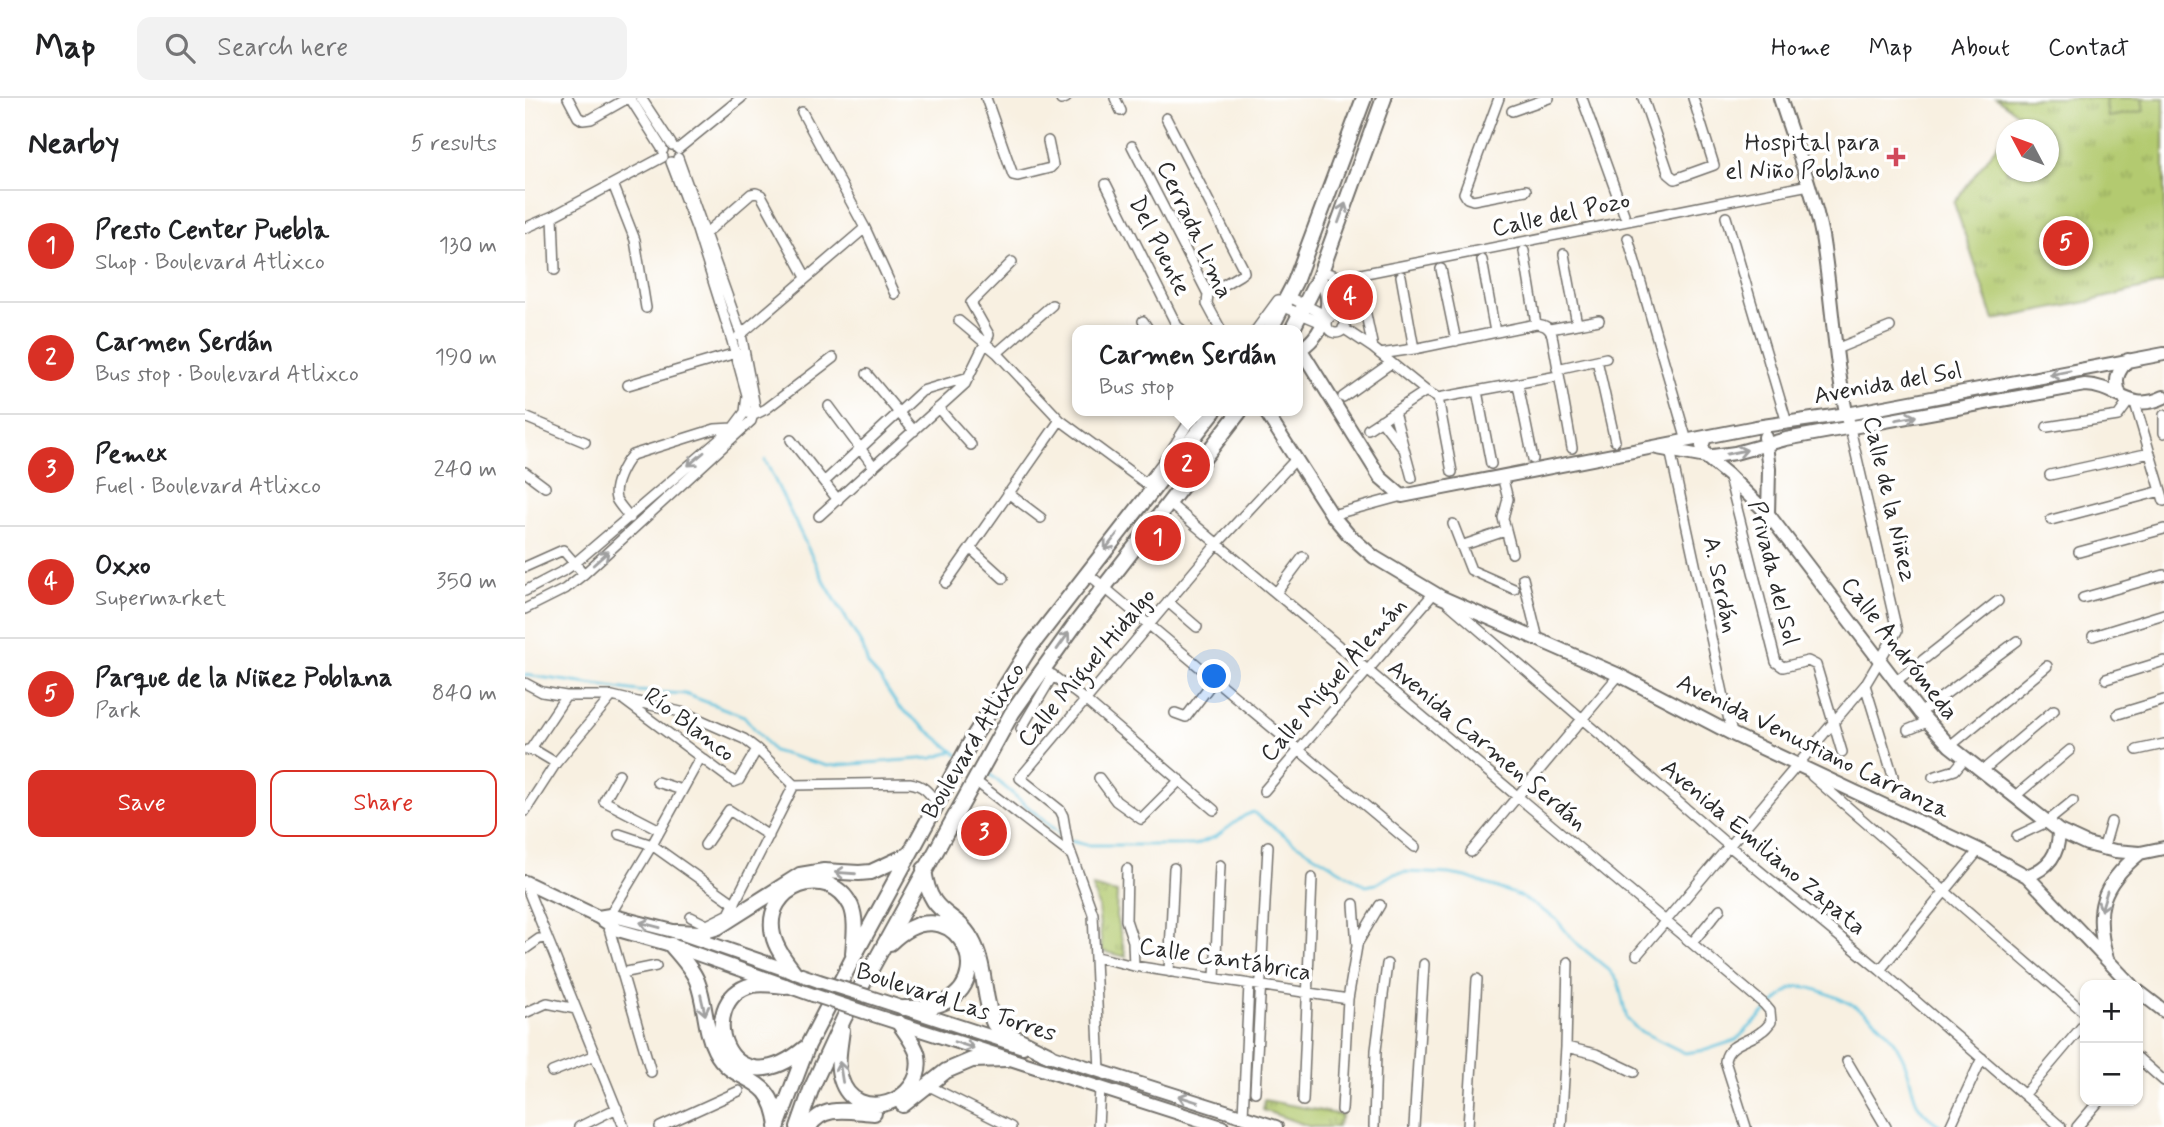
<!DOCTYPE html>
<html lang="en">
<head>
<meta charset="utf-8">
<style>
  body { margin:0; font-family:Mynerve,sans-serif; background:#f2f2f2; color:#202124 }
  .controls { position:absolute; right:21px; bottom:21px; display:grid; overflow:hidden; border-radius:14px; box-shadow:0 2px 5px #0004 }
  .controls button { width:63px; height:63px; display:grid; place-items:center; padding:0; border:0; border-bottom:2px solid #e0e0e0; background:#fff; color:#202124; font:35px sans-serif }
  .compass { position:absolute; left:1471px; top:21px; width:63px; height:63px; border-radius:50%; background:#fff; box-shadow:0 2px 5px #0004; rotate:311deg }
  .you { position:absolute; left:690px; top:579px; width:24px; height:24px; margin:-18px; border:5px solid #fff; border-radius:50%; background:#1a73e8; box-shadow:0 0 0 10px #1a73e833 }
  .badge { display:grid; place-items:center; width:46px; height:46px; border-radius:50%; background:#d93025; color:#fff; font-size:23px; font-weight:700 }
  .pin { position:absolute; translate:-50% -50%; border:4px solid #fff; box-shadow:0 2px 7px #0006 }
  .popup { position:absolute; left:547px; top:227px; width:231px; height:91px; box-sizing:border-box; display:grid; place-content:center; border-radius:14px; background:#fff; filter:drop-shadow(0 2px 5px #0005); font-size:23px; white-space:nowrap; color:#757577 }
  .popup b { font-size:26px; color:#202124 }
  .popup::after { content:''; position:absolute; left:50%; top:100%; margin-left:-14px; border:14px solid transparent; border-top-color:#fff }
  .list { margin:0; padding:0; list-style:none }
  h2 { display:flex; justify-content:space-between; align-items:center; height:91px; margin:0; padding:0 28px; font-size:30px }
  h2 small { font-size:23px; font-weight:400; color:#757577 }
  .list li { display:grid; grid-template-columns:46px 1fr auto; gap:21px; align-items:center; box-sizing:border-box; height:112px; padding:0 28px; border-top:2px solid #e0e0e0 }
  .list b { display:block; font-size:26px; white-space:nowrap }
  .list p { margin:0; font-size:23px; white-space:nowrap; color:#757577 }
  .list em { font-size:23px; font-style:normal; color:#757577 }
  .actions { display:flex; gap:14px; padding:21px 28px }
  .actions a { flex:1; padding:16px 0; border:2px solid #d93025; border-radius:14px; text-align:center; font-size:24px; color:#d93025 }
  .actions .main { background:#d93025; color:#fff }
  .icon { flex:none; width:38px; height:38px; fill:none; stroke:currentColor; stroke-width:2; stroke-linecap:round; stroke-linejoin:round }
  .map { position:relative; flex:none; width:1639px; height:1029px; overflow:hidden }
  header { display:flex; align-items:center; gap:42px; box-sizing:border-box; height:98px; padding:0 35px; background:#fff; border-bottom:2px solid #e0e0e0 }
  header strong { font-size:33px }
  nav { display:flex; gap:38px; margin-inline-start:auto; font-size:24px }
  .search { width:490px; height:63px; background:#f2f2f2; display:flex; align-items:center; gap:18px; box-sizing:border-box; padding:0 24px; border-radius:14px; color:#757577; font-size:26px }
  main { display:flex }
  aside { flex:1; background:#fff }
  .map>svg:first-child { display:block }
  .park { fill:url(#park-tufts); stroke:#6f7a4d; stroke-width:2 }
  .pitch { fill:#b3ca6f; stroke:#6f7a4d; stroke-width:2 }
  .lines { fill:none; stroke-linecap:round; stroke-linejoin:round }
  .stream { stroke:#5fc2de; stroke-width:2.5 }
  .street-casing { stroke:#73706b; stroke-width:12 }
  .secondary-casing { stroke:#73706b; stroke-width:16 }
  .primary-casing { stroke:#73706b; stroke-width:18 }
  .street { stroke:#fff; stroke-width:9 }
  .secondary { stroke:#fff; stroke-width:12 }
  .primary { stroke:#fff; stroke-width:14 }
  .secondary-bridge-casing { stroke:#73706b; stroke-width:16; stroke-linecap:butt }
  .secondary-bridge { stroke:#fff; stroke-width:12 }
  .oneway { stroke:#a0a0a0 }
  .poi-dot { fill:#d1495b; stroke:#fff; stroke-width:2.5 }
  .labels { text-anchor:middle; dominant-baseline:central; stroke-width:7; stroke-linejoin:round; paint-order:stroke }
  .poi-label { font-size:24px; fill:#2b2b2b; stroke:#fff; text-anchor:end }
  .street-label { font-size:24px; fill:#2b2b2b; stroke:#fff }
</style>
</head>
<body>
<header>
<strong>Map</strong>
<div class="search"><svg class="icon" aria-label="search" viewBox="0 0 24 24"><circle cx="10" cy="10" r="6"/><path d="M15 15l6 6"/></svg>Search here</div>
<nav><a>Home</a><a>Map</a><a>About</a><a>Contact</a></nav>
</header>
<main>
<aside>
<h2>Nearby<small>5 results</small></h2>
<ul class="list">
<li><span class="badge">1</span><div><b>Presto Center Puebla</b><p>Shop · Boulevard Atlixco</p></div><em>130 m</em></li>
<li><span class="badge">2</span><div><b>Carmen Serdán</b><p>Bus stop · Boulevard Atlixco</p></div><em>190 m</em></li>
<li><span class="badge">3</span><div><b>Pemex</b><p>Fuel · Boulevard Atlixco</p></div><em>240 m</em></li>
<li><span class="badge">4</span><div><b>Oxxo</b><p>Supermarket</p></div><em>350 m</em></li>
<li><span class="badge">5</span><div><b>Parque de la Niñez Poblana</b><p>Park</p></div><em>840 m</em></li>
</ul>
<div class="actions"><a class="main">Save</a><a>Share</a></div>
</aside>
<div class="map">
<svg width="1639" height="1029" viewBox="0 0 1639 1029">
  <defs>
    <pattern id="park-tufts" width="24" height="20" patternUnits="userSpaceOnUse" patternTransform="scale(1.75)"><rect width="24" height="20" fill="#b3ca6f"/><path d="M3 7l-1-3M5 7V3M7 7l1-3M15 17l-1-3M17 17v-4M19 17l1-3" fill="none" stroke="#92a45b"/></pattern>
  </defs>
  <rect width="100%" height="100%" fill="#fff"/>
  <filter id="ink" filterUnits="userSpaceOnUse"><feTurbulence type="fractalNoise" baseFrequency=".0143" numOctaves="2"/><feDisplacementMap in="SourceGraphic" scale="14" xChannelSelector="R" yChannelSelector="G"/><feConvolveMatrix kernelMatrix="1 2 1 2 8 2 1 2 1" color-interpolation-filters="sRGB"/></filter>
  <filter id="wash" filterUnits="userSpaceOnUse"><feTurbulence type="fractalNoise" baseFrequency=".00686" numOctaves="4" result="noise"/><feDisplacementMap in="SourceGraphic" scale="28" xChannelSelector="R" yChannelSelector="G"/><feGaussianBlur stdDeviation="1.57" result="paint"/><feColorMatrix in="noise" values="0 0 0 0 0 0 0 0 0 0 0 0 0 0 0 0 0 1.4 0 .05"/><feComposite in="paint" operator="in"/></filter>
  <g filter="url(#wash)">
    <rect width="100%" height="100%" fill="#f8f0e1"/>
    <path class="park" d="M1471 0H1639V185L1562 204 1469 222 1429 105 1481 35 1482 74H1524V32L1484 31 1495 17Z
      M567 789 592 795 591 818 601 859 577 853 573 808Z
      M739 1002 817 1017 812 1029H786L738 1012Z"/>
    <path class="pitch" d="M1580 0H1617L1619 13 1583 19Z"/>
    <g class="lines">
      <path class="stream" d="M240 362 299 483 338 549 343 567 354 579 373 608 433 657
        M0 577 113 593 160 596 219 618 248 653 302 668 408 660 427 654
        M460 672 537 738
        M546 743 561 747H670L692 738 719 718 728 714 770 745 841 788 851 786 868 776 880 774 924 776 941 779 995 798 1031 821 1049 843 1084 872 1093 883 1102 921 1113 932 1160 955 1181 952 1211 942 1241 913
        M1246 909C1268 886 1270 884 1301 895 1336 909 1360 922 1377 958 1393 991 1380 1007 1418 1029"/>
    </g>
  </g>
  <g filter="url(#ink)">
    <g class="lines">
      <defs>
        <path id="street" d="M43 0 53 19 58 22 66 21 103 0
          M105 0 138 52
          M116 0 147 47
          M461 0 488 77 493 78 525 70 528 67 523 43
          M590 0 596 13
          M974 0 939 95 942 100 948 102 1001 92
          M1057 0 1099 116
          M1118 0 1144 76 1150 81 1189 67 1168 0
          M536 2 541 0
          M987 13 1024 0
          M277 14 340 130 370 196
          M641 20 718 170 719 174 715 177 683 196
          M607 48 683 196 682 206 696 232
          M153 51 216 0
          M88 86 110 142 121 210
          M581 86 652 228 657 232
          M28 118 30 172
          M1201 119 1262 325
          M0 130 28 118 138 59
          M181 135 226 96 231 95 236 97 281 179
          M1103 140 1162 343
          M999 153 1011 226
          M1039 156 1052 226
          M957 162 970 234
          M916 171 931 243
          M796 173 815 179 826 178 1284 87
          M876 178 889 251
          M834 183 848 250
          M760 203 764 211 802 227
          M802 226a9 9 0 1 1 18 0a9 9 0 1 1-18 0Z
          M434 223 472 255 535 322 627 390
          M618 223 624 232
          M818 230 848 250 901 293 913 300
          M1025 231 1074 222
          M731 232 753 202 768 201 804 219
          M214 238 340 130
          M1311 251 1365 229
          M472 255 527 207
          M855 256 889 251 1011 226C1020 227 1024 229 1027 237L1047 350
          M1072 262 1090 343
          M1032 271 1081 260
          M342 276 389 333
          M103 287 211 255
          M993 287 1008 361
          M952 293 966 366
          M818 299 866 265
          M913 300 1033 278
          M913 300 927 374
          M1610 305 1639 403
          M304 308 349 369
          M413 310 446 347
          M869 314 887 380
          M225 316 229 317 241 311 308 260
          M1639 317V335
          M0 319 60 344
          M856 322 877 349
          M1522 329 1593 318 1604 303
          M843 331 901 293
          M266 342 313 402
          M1144 347 1207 636
          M0 374 20 389
          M1525 377 1625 355
          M977 378 983 401 978 420 987 455
          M1204 379 1251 564 1258 569 1283 563 1291 567 1317 654
          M299 384 397 293 444 279
          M621 386 644 356 671 313
          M483 395 516 420
          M645 406 1239 906 1245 913 1246 924C1243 927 1241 931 1237 933 1225 944 1203 944 1200 963L1221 1029
          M807 417 877 398
          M294 418 440 286 464 237 446 205 487 164
          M105 420C101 414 94 407 91 401 87 388 99 366 107 357L190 331 208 330
          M1526 422 1636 393
          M928 426 946 472 989 491
          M936 448 980 433
          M445 450 478 480
          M1554 454 1639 431
          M0 469 38 452 59 476
          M562 475 890 749
          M998 480 1013 541
          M421 485 535 322
          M0 493 40 472 50 465 208 330 220 314 222 297 207 243 172 132 146 64
          M751 495 778 459
          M1558 500 1639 477
          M643 504 672 529
          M923 505 1203 747 1355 872 1536 1029
          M0 511 40 491 59 476 226 323 230 309 216 236 153 60
          M1568 538 1639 516
          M519 571 560 602 689 712
          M1581 581 1639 563
          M1370 584 1473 503
          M0 585 17 594 41 598H87L160 615 219 641 232 651 269 687 385 685C399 687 404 695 412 705
          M1340 587 1368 678
          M100 603 209 684 214 682 232 651
          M650 615 661 619 690 581
          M1395 615 1492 543
          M1593 616 1639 602
          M496 631 528 577
          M1383 632 1402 624
          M1425 648 1522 568
          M2 652 11 653 31 665
          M5 652 41 598
          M1612 652 1639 646
          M1457 673 1529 612
          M94 676 79 703 135 732
          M1287 678 1560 915
          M1408 679 1430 672 1440 660
          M574 680 591 703 616 721 655 682
          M449 682 545 756
          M132 684 157 692
          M739 693 909 495
          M1489 699 1545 652
          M0 713 31 665 87 598
          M94 736 127 747 210 806
          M1492 738 1522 724 1548 703
          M180 747 204 712 244 738
          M1578 752 1586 724
          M946 754 1094 577
          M602 771 601 822 608 843 609 868
          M0 785 99 1029
          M166 819 182 827 204 816 269 687
          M1167 845 1195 811
          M832 846 855 807
          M0 851 14 841 22 840
          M1112 857 1340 587 1372 533 1325 330
          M572 859 609 868 823 901
          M1355 872 1454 752
          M644 874 649 770
          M97 875 131 868
          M690 880 695 767
          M0 915 22 905 51 911
          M1041 949 1071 956 1109 974
          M1613 960 1639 983
          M1322 963 1361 1029
          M575 973 568 816 543 747 538 718 535 712 495 680 692 446 771 361
          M27 974 70 957
          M126 974 83 827 85 817 127 747 175 660
          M402 987 486 1029
          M730 994 743 748
          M1500 996 1560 925
          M778 1003 787 780
          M817 1012 823 901 832 848 829 806
          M718 1018 724 886
          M54 1029 92 1010
          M135 1029 214 993
          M573 1029 575 990
          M849 1029 851 952 862 866
          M889 1029 899 866
          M943 1029 952 881
          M1036 1029 1041 949 1043 864
          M1425 1029 1457 960
          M1552 1029 1574 1003"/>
        <path id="secondary" d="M1255 0C1269 45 1288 91 1297 138 1307 199 1309 262 1323 323
          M776 252 855 379 877 398 1231 329 1322 316 1639 256
          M772 253C798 240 812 204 794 179
          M1595 297C1589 282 1592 274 1603 262
          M740 313 807 417 823 436 849 459 916 499 1094 577 1207 636 1454 752 1502 778 1606 887
          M1240 339 1244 371 1243 416
          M1180 340 1177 348 1181 359 1203 377 1243 416 1395 615 1425 648 1534 733 1562 746 1590 753 1615 755 1639 750
          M1132 350 1181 359 1210 355 1261 341 1560 287C1593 288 1604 316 1639 299
          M1502 778C1524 770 1534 756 1534 733
          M0 784 73 819 93 832 146 847 288 897
          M73 819 85 817 152 834 294 883
          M1582 861C1568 812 1576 787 1615 755
          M1613 893 1639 913
          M345 899 498 949
          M339 914 697 1029
          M518 955 751 1029"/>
        <path id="primary" d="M745 232 770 184 839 0
          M767 232 794 179 859 0
          M399 771C405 823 432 810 449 846 461 871 458 901 469 926L473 931 525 957
          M152 834 174 835 193 829 275 777 299 773 334 775 346 774 383 757
          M365 845C425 786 474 875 422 903 408 910 393 910 379 910
          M146 847C155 858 167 870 172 883 181 905 179 931 190 952 209 990 246 970 253 1028
          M269 874C261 863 251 851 248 837 237 788 304 763 326 808 332 822 329 840 328 856
          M260 888C249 887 238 885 227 887 168 902 201 1016 280 950
          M317 932C315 948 311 966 316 981 330 1028 401 1005 393 958 390 946 381 935 374 925
          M378 1007 421 973 447 962 482 961
          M252 1029 283 947 328 860 449 638 506 548 689 313
          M273 1029 287 989 319 920 487 615 549 528 715 313
          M284 1029C298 1005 327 1014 349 1015"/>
      </defs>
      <use href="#street" class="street-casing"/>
      <use href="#secondary" class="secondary-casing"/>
      <use href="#primary" class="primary-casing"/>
      <use href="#street" class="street"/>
      <use href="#secondary" class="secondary"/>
      <use href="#primary" class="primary"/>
      <defs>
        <path id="secondary-bridge" d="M294 883 345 899
          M288 897 339 914"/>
      </defs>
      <use href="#secondary-bridge" class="secondary-bridge-casing"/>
      <use href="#secondary-bridge" class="secondary-bridge"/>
    </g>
    <defs><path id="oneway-shaft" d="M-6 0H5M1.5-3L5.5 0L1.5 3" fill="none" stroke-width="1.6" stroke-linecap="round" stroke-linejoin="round" transform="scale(1.75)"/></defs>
    <g class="oneway">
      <use href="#oneway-shaft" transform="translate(817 115) rotate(-70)"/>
      <use href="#oneway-shaft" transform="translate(1535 275) rotate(169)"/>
      <use href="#oneway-shaft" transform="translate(1381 320) rotate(-10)"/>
      <use href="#oneway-shaft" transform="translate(1212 354) rotate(-12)"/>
      <use href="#oneway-shaft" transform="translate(171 361) rotate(140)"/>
      <use href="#oneway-shaft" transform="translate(586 444) rotate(128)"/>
      <use href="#oneway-shaft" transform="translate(76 460) rotate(-42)"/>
      <use href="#oneway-shaft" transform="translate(538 543) rotate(-55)"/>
      <use href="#oneway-shaft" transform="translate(320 775) rotate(-176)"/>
      <use href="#oneway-shaft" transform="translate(1579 803) rotate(107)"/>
      <use href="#oneway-shaft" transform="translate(125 827) rotate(-165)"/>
      <use href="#oneway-shaft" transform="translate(178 907) rotate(77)"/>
      <use href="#oneway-shaft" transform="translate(439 947) rotate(18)"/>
      <use href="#oneway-shaft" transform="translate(316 974) rotate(-99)"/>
      <use href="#oneway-shaft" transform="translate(663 1001) rotate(-162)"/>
    </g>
  </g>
  <path class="poi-dot" d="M1367.5 48.5h7v7h7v7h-7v7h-7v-7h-7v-7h7z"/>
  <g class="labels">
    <g class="poi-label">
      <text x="1355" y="45">Hospital para<tspan x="1355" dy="28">el Niño Poblano</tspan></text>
    </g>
    <g class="street-label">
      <text transform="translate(1036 117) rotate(-12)">Calle del Pozo</text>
      <text transform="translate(669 132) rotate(65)">Cerrada Lima</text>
      <text transform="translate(634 148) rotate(63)">Del Puente</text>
      <text transform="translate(1363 286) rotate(-10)">Avenida del Sol</text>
      <text transform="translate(1364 401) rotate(77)">Calle de la Niñez</text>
      <text transform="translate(1248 475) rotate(76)">Privada del Sol</text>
      <text transform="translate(1195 487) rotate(78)">A. Serdán</text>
      <text transform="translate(1374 551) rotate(52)">Calle Andrómeda</text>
      <text transform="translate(562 570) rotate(-50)">Calle Miguel Hidalgo</text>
      <text transform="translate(809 582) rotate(-49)">Calle Miguel Alemán</text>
      <text transform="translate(164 627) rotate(37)">Río Blanco</text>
      <text transform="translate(449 643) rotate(-59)">Boulevard Atlixco</text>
      <text transform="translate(962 648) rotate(40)">Avenida Carmen Serdán</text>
      <text transform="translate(1288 649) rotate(26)">Avenida Venustiano Carranza</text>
      <text transform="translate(1238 750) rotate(40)">Avenida Emiliano Zapata</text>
      <text transform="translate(700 862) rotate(9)">Calle Cantábrica</text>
      <text transform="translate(431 905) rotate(18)">Boulevard Las Torres</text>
    </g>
  </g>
</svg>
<div class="controls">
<button>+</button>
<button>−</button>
</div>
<svg class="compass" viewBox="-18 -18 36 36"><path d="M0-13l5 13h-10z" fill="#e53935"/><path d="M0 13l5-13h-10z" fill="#757577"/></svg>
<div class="you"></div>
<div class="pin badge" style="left:633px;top:440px">1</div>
<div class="pin badge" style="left:662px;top:367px">2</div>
<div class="popup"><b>Carmen Serdán</b>Bus stop</div>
<div class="pin badge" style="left:459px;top:735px">3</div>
<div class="pin badge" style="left:825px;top:199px">4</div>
<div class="pin badge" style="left:1541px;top:145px">5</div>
</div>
</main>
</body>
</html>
